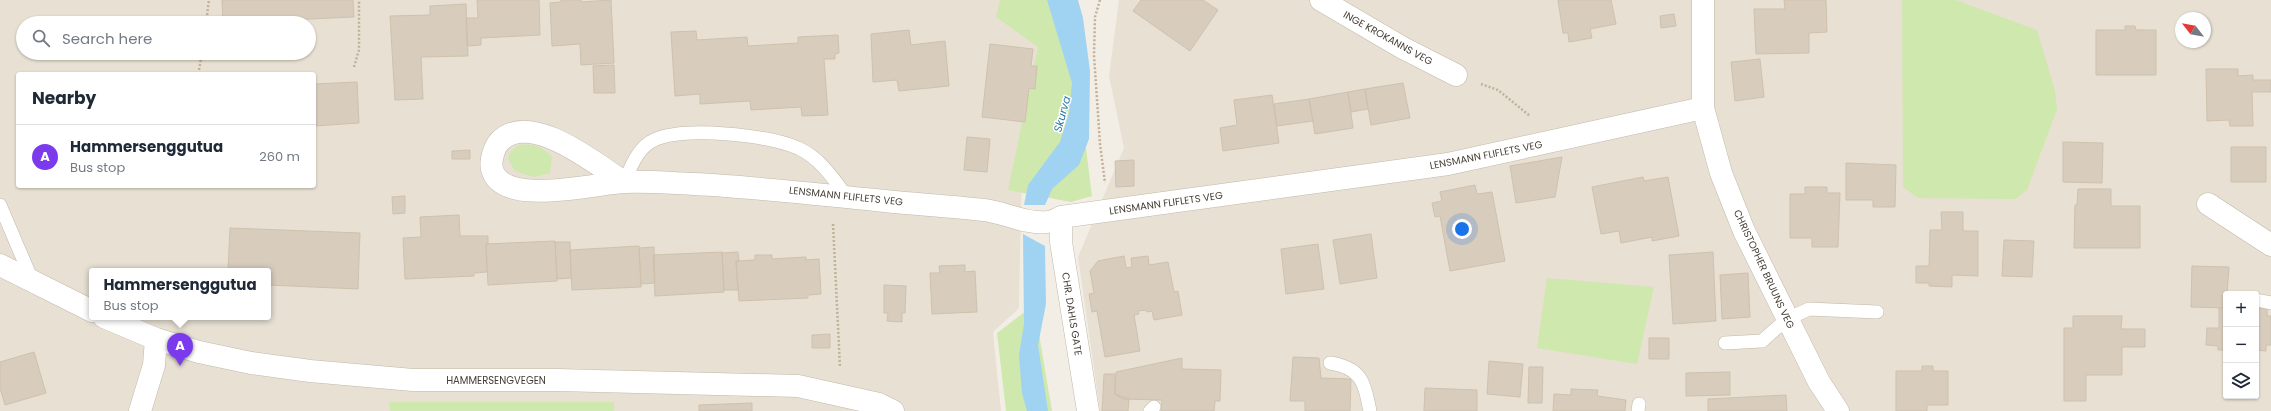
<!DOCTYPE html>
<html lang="en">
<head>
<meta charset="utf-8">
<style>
  body { margin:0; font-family:Poppins,sans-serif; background:#f2f2f3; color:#1f2937 }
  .controls { position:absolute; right:12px; bottom:12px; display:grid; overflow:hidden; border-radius:4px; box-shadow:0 1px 3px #0004 }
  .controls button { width:36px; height:36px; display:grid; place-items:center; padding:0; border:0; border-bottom:1px solid #e0e1e3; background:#fff; color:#1f2937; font:20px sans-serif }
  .compass { position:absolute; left:2175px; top:12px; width:36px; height:36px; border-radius:50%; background:#fff; box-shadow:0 1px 3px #0004; rotate:301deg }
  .you { position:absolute; left:1462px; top:229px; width:14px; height:14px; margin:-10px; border:3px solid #fff; border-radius:50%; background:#1a73e8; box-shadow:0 0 0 6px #1a73e833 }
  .badge { display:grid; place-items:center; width:26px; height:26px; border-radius:50%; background:#7c3aed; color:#fff; font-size:13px; font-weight:700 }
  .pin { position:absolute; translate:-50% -33px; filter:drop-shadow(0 1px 2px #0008) }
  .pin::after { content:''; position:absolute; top:21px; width:14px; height:12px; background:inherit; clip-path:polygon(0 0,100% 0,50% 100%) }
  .popup { position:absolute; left:89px; top:268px; width:182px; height:52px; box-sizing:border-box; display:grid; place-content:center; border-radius:4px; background:#fff; filter:drop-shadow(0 1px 3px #0005); font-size:13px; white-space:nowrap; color:#747a83 }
  .popup b { font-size:15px; color:#1f2937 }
  .popup::after { content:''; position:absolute; left:50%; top:100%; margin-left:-8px; border:8px solid transparent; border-top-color:#fff }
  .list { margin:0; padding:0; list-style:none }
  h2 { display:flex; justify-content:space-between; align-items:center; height:52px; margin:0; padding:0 16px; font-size:17px }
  h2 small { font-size:13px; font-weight:400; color:#747a83 }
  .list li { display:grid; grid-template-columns:26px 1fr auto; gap:12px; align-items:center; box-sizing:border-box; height:64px; padding:0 16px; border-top:1px solid #e0e1e3 }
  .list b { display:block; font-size:15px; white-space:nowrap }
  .list p { margin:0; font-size:13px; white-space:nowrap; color:#747a83 }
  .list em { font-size:13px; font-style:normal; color:#747a83 }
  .icon { flex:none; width:22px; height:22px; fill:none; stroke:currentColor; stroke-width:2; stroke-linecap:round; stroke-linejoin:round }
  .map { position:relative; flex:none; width:2271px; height:411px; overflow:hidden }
  .search { position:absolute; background:#fff; box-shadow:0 1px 3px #0004; left:16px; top:16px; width:300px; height:44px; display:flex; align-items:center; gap:10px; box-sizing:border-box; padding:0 14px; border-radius:22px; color:#747a83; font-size:15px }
  .panel { position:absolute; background:#fff; box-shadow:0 1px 3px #0004; left:16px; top:72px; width:300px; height:116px; border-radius:4px }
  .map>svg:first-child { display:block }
  .residential { fill:#e7e0d3; fill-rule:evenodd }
  .green { fill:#cfe8ad }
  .water { fill:#a0d3f1 }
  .building { fill:#d8ccbd; stroke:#cfc1ad }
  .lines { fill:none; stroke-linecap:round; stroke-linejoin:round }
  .lane-casing { stroke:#c1b9aa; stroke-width:14 }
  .street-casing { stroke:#c1b9aa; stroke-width:23 }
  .path { stroke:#c0b198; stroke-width:2.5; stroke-dasharray:2 2; stroke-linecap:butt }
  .lane { stroke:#fff; stroke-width:13 }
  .street { stroke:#fff; stroke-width:22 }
  .labels { text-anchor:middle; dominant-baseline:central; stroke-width:3; stroke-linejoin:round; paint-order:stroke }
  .street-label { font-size:10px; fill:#453e35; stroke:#fff }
  .water-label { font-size:11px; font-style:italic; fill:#2b79ab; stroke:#fff }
</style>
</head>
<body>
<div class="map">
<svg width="2271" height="411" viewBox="0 0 2271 411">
  <rect width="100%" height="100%" fill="#f3eee5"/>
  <path class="residential" d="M0 0H1028L1044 42 1022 167 1019 308 993 332 1001 411H0ZM23 23H309V53H23ZM18 74H314V186H18ZM92 271H268V317H92Z
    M1119 0H2271V411H1100L1078 257 1124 148 1109 76ZM2181 18H2205V42H2181ZM2226 294H2256V396H2226Z"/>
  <path class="green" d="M1000 0H1078L1072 38 1092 196 1071 202 1008 190 1038 47 996 17Z
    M1902 0H1956L2037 30 2055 91 2057 109 2027 190 2015 199 1918 198 1903 187Z
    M519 145C532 143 544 147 552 157L550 173 534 177 515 171 508 159 511 151Z
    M1547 278 1654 287 1637 364 1537 348Z
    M1034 305 1052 411H1006L997 333Z
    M389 402H614V411H390Z"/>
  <path class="water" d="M1047 0H1078L1083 18 1090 71 1089 139 1079 165 1052 189 1045 205H1024L1028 185 1060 142 1069 113 1072 83Z
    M1023 234 1045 246 1046 304 1038 345 1048 411H1027L1022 393 1019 355 1024 324Z"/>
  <path class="building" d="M222 0H353L354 17 223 23Z
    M477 0H539L540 35 481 38V45L467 46 466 18H478Z
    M561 0H581V2L611 0 614 63 581 65 580 44 552 46 550 3 561 2Z
    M1141 0H1203L1218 10 1190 51 1133 11Z
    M1558 0H1611L1616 24 1590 29 1592 38 1569 42 1568 33H1563Z
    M1784 0H1826L1827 32 1809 33V53L1756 54 1754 9H1785Z
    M466 4 468 56 421 57 423 99 395 100 390 16 430 15V6Z
    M1674 14 1676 26 1661 28 1660 16Z
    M192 18V23H171L170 20Z
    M2125 26H2135L2136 30H2156V75H2096V30H2125Z
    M909 30 911 45 945 41 949 86 899 91 897 80 873 82 871 34Z
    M696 31 697 40 747 37 748 46 798 43V37L838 35 839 53 835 54V59H824L828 115 802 116 801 107 751 110 750 101 700 104V94L675 96 671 32Z
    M990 44 1033 49 1031 66H1037L1035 89 1029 88 1025 122 982 117Z
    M1760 59 1764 97 1735 101 1731 62Z
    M614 65 615 93H594L593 66Z
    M2206 69H2238V76L2253 75V80H2271V92H2252L2253 126H2230L2229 120 2207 121Z
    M357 82 359 123 314 126V84Z
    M1403 83 1410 118 1371 125 1365 89Z
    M1365 89 1368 109 1351 112 1348 92Z
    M1348 92 1353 128 1315 134 1309 99Z
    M1272 95 1279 143 1223 151 1220 128 1237 125 1234 100Z
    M1309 99 1313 121 1277 126 1274 104Z
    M967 137 990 139 987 172 964 170Z
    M2063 142 2103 143 2102 183 2063 182Z
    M2231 147H2266V182H2231Z
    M470 150V159H452V151Z
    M1562 157 1555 197 1516 203 1510 166Z
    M1134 160V186L1116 187 1115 161Z
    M1846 163 1896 165 1895 207H1873V200H1846Z
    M1643 177 1644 181 1668 177 1679 236 1652 241V237L1621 243 1619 231 1601 234 1592 187Z
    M1475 185 1477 194 1492 192 1505 261 1450 271 1440 216 1435 217 1432 203 1442 201 1440 192Z
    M1805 187H1827V193H1840L1838 247H1812V238H1790V194H1805Z
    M2078 189H2111V206H2140V248H2074L2075 205H2077Z
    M405 196V213L393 214 392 197Z
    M1941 212H1963V231H1978V276L1952 275V287L1929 286V283H1916V266H1929L1930 230H1942Z
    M459 215 460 236H488V244H486L487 272 474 273V276L405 279 403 238 421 237 420 217Z
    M230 228 360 233 358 289 268 285V271H228Z
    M1371 234 1377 278 1340 284 1333 240Z
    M2004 240 2034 241 2032 277 2002 276Z
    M555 241 557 281 488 285 486 244Z
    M555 242H570L571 278 557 279Z
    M1318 244 1324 289 1286 294 1281 249Z
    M639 246 641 287 572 290 570 250Z
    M654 247 655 283 641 284 639 248Z
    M722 252 724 292 655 296 653 255Z
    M738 252 739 261H736L738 290H724L722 253Z
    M1713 252 1716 321 1673 324 1669 255Z
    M755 255H772V259L806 257V260L819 259 821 294 808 295V298L739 301 736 261 755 260Z
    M1124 256 1126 268 1132 267 1131 258 1148 256 1149 265 1168 262 1174 292 1178 291 1182 315 1154 320 1152 311 1147 312 1146 310 1138 311 1139 314 1134 315 1140 351 1105 357 1097 311 1092 312 1089 294 1094 293 1090 271 1098 261Z
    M965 265V272L975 271 977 312 932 314 930 273H940L939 266Z
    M2192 266 2229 267 2226 308 2191 307Z
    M1748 273 1750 317 1722 319 1720 275Z
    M884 285 906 286 905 313H902V322L887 321 888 313H884Z
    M2219 308H2226V350H2218V346L2206 345 2207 328H2219Z
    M2256 308 2267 309V316H2271V345H2266V351L2256 350Z
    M2073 316H2122L2121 329H2145V347H2122V375H2086V401H2064V328H2073Z
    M830 334V348H812V335Z
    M1649 338H1669V359H1649Z
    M34 352 46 393 5 405 0 388V362Z
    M1293 357 1319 358 1321 378 1351 379 1350 411H1305V401H1290Z
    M1182 358V369L1221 370 1220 401H1215L1214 411H1161L1162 400 1123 399 1115 394 1116 372Z
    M1489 361 1523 364 1520 397 1487 394Z
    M1922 366H1933V371H1948V405H1927V411H1896V371H1922Z
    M1529 367H1543L1542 403H1528Z
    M1730 372V395L1686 396V373Z
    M1104 374H1115V394L1129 399 1128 411H1102Z
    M1425 388 1477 390V411H1424Z
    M1571 389 1598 390 1597 396 1626 400 1625 411H1553L1554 394 1571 395Z
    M1786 395 1787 411H1708V399Z
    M752 403V411H699V405Z"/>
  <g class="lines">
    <defs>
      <path id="lane" d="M624 182C631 167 638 147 654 140 685 126 767 135 798 148 820 158 833 178 847 197
        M0 205 32 280
        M2256 300 2271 303
        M1725 343 1762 341 1787 319 1809 309 1877 312
        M1330 363C1362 368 1364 382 1370 411
        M1150 411 1154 407
        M1638 411 1639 404"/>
      <path id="street" d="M1321 0 1403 48 1456 75
        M1703 0V108L1721 173 1744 231 1819 382 1838 411
        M624 182C597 165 531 110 500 141 494 147 490 161 492 169 502 208 595 183 625 182 648 181 671 183 694 184 755 187 814 194 875 200 911 204 948 206 984 210 1003 212 1028 225 1047 222 1051 222 1057 219 1061 217L1448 164 1703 108
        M2208 204 2271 245
        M1061 217V242L1088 411
        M0 265 92 311
        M104 317 156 339 199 352 251 363 310 371 413 380H558L798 386 879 404 893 411
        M140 411 154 365 156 339"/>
    </defs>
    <use href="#lane" class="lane-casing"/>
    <use href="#street" class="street-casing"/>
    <path class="path" d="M1100 0 1095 17 1094 55 1100 144 1105 183
      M206 23 209 0
      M354 67 359 50V0
      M199 70 202 53
      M1481 84 1498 90 1530 116
      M833 224 840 367"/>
    <use href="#lane" class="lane"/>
    <use href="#street" class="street"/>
  </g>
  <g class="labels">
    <g class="street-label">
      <text transform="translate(1388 38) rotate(29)">INGE KROKANNS VEG</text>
      <text transform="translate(1486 155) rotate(-11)">LENSMANN FLIFLETS VEG</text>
      <text transform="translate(846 196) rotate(6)">LENSMANN FLIFLETS VEG</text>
      <text transform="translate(1166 203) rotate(-8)">LENSMANN FLIFLETS VEG</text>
      <text transform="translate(1764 269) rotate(65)">CHRISTOPHER BRUUNS VEG</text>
      <text transform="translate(1072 314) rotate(81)">CHR. DAHLS GATE</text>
      <text x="496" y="380">HAMMERSENGVEGEN</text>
    </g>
    <g class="water-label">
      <text transform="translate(1062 114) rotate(-75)">Skurva</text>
    </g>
  </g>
</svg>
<div class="controls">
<button>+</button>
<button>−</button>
<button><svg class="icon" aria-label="layers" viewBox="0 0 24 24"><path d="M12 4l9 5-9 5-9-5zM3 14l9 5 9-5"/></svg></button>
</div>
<svg class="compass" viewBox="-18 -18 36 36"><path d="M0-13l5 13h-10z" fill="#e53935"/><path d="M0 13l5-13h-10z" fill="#747a83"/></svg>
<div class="you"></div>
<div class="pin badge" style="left:180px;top:366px">A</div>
<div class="popup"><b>Hammersenggutua</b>Bus stop</div>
<div class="search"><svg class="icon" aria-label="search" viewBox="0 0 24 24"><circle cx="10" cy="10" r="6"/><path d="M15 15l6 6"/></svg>Search here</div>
<section class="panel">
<h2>Nearby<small></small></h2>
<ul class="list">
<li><span class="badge">A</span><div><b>Hammersenggutua</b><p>Bus stop</p></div><em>260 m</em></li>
</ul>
</section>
</div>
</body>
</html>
